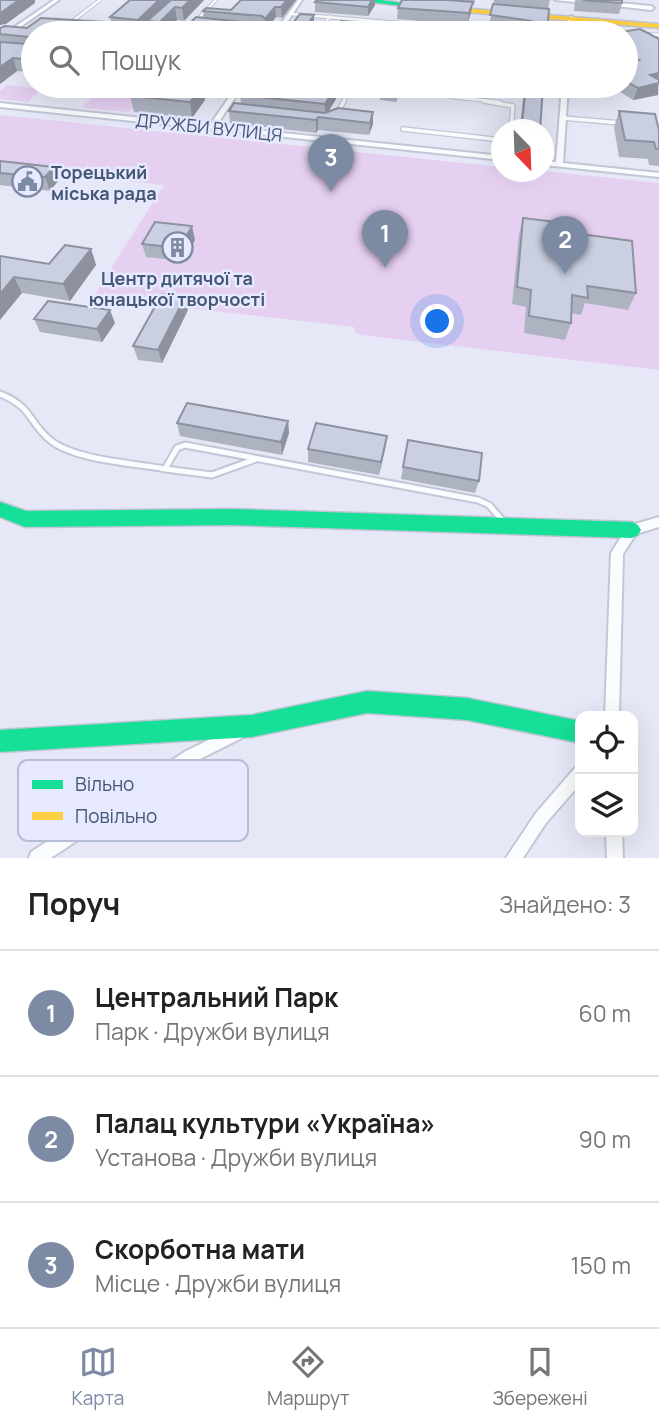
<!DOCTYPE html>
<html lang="uk">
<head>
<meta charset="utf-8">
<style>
  body { margin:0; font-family:Manrope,sans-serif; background:#f6f6f6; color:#222 }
  .controls { position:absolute; right:21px; bottom:21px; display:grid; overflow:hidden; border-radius:14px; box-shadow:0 7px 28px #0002 }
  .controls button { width:63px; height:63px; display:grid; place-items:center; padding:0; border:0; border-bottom:2px solid #e0e0e0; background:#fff; color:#222; font:35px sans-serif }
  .compass { position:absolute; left:491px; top:119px; width:63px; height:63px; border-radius:50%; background:#fff; box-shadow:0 7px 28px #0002; rotate:157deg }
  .you { position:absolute; left:438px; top:322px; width:24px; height:24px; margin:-18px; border:5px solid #fff; border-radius:50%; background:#1a73e8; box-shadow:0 0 0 10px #1a73e833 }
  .badge { display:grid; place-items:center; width:46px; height:46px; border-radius:50%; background:#7d8aa3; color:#fff; font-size:23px; font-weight:700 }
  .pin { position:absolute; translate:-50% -58px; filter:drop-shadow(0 2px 4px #0008) }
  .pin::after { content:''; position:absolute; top:37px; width:24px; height:21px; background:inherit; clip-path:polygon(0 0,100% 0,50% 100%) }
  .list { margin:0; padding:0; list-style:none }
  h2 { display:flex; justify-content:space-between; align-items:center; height:91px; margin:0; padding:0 28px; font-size:30px }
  h2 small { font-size:23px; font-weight:400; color:#767676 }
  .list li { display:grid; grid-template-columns:46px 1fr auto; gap:21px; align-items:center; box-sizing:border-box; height:126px; padding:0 28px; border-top:2px solid #e0e0e0 }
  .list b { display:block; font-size:26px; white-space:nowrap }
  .list p { margin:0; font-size:23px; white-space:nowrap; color:#767676 }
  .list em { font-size:23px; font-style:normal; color:#767676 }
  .icon { flex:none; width:38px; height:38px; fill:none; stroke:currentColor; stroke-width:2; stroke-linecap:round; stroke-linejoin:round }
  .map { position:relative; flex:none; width:659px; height:858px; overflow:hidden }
  .search { position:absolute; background:#fff; box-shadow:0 7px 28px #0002; left:21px; right:21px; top:21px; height:77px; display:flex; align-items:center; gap:18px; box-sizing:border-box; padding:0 24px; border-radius:38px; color:#767676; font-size:26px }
  .sheet { height:469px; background:#fff }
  nav { display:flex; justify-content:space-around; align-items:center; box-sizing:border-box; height:98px; border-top:2px solid #e0e0e0; background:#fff; font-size:19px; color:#767676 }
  nav a { display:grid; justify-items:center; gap:4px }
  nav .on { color:#7d8aa3 }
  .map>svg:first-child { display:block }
  .green { fill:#e6d0f1 }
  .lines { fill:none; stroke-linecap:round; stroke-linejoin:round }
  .lane-far2-casing { stroke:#c1c7d6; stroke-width:4.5 }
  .lane-far1-casing { stroke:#c1c7d6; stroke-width:6 }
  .lane-casing { stroke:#c1c7d6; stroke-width:9 }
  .street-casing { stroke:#c1c7d6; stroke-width:4 }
  .fast-casing { stroke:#c0c5d5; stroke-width:3 }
  .slow-casing { stroke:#c0c5d5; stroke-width:3 }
  .lane-far2 { stroke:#fbfcfe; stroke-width:2.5 }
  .lane-far1 { stroke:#fbfcfe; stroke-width:3.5 }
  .lane { stroke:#fbfcfe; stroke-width:5 }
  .street { fill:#fbfcfe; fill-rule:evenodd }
  .fast { fill:#16e098; fill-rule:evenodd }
  .slow { fill:#ffcf43; fill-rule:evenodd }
  .wall { fill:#aeb3c2 }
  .shaded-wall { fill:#8d929e }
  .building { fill:#cad0e2; stroke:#8d929e; stroke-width:2 }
  .labels { text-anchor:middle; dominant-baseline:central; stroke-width:5; stroke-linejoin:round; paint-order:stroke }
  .far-street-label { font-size:18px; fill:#455776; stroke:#e7eaff }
  .far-poi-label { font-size:18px; font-weight:bold; fill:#455776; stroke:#e7eaff; text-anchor:start }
  .key { fill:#e7eaff; stroke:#b6bed6; stroke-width:2 }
  .key-label { font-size:19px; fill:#455776 }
</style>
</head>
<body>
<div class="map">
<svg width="659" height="858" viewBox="0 0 659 858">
  <rect width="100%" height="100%" fill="#e6e8f7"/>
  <path class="green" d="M7 85 42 89 28 102 0 99V91Z
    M95 94 141 99 129 112 82 108Z
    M0 115 501 167 502 172 544 171 659 183V370L361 335 356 333 354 327 93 297 164 185 0 167Z"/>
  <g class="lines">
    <defs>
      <path id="lane-far2" d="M291 14 520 33
        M196 21 216 0
        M70 23 100 0
        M319 33 330 16
        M645 34 659 35
        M446 86 445 92 451 97 500 102
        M343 102 351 86"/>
      <path id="lane-far1" d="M484 101 513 106 511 130
        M337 114 344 101
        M563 118 621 123
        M403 129 502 140"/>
      <path id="lane" d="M0 394C33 407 28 422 50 440 74 460 134 463 165 469
        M256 459 212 475 165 469 177 448 185 445 478 500 489 505 503 521"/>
      <path id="street" d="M54 0H59L0 41V37Z
        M298 0H302L280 33H274Z
        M555 0H579L588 2 586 3Z
        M609 2 651 6 654 8 651 10 607 5Z
        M571 16 574 18 572 33H566L568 18Z
        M237 86H243L216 126 502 156V160L0 107V103L210 125Z
        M562 86H568L563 163 659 173V177L544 165V161L556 162Z
        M659 517V527L636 534 623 554 619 716H605L611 553 628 526Z
        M237 726 242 728 244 733 242 738 196 761 51 858H29L31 852 186 751Z
        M580 766V784L546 823 523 858H506L536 813 575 768Z
        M606 832H622L623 858H607Z"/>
      <path id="fast" d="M354 0H381L423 6 419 8Z
        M0 502 26 511 231 509 632 522 638 525 641 530 638 535 632 538 231 525 25 527 0 517Z
        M367 691 467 698 580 721V743L467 720 367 713 252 737 0 752V730L252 715Z"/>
      <path id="slow" d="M449 7 659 24V28L452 11Z"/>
    </defs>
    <use href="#lane-far2" class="lane-far2-casing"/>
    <use href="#lane-far1" class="lane-far1-casing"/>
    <use href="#lane" class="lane-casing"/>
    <use href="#street" class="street-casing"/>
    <use href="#fast" class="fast-casing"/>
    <use href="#slow" class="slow-casing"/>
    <use href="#lane-far2" class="lane-far2"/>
    <use href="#lane-far1" class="lane-far1"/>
    <use href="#lane" class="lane"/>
    <use href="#street" class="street"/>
    <use href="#fast" class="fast"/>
    <use href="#slow" class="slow"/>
  </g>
  <path class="wall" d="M204 0 184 21 177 20 164 33H149L148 25 140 33 113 30 110 17Z
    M296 0 282 18 276 17 266 30 262 27 204 18 203 11 231 10Z
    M402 0H475L474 5H472L467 25 397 19 398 8Z
    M494 0H550L548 9 547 33H530V32L489 26Z
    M575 0H622V3L619 14 574 11Z
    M315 2 375 5 368 16 315 12Z
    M0 28 33 33V72L17 71 0 84Z
    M640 29 658 95 633 100 611 86H626V33Z
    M139 86H203L205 100 192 118 134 112 130 96Z
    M246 86H340L337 91H336V99L328 112 338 108 373 112V124L369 135 318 130 316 133 230 123 229 111 234 103 241 104 240 95Z
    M401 86 396 102 380 100 381 88Z
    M457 86H472L471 93 457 92Z
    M524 86H543L540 130H520Z
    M619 111 659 130V166L649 165 648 159 619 157 614 127Z
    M0 161 54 167 59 180 50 191 0 185Z
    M523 218 580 234 636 293 628 310 585 303 581 315 571 313V323L565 340 524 333 526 307 512 304 519 234Z
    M195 240 182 261 146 257 142 244Z
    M91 249 96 265 70 301 22 293 0 256 49 264Z
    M188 310 162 363 138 360 133 346Z
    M34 319 115 323 102 342 40 332Z
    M288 421 289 433 282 455 180 436 177 423Z
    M387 436 385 449 379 475 308 462V449Z
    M403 467 479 481 475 493 401 479Z"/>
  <path class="shaded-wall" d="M19 0H35V3L6 24 0 25V13Z
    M159 0H177L147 21 148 25 140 33 138 20Z
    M190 0H204L184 21 182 8Z
    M287 0H296L282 18 281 7Z
    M372 0H375V5L368 16V7Z
    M473 2 471 13 467 25 469 13Z
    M175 7 177 20 164 33H162L160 22Z
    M275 7 276 17 266 30 265 19Z
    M314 15V26L310 33H302Z
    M107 22 109 33H94Z
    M261 24 262 33H253Z
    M13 58 17 71 0 84V67Z
    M659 73 658 95 633 100 638 88 650 75Z
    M202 86H203L205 100 192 118 190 102Z
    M398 86H401L396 102 397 89Z
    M336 87V99L325 117V104Z
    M373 112V124L369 135 370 123Z
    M318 117V130L316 133V120Z
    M54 167 59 180 50 191 45 177Z
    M192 226 195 240 182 261 180 248Z
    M91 249 96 265 70 301 63 284Z
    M14 277 22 293 0 320V294Z
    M185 297 188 310 162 363 158 350Z
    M110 310 115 323 102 342 97 329Z
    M288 421 289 433 282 455 281 442Z
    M387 436 385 449 379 475 381 462Z"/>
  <path class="building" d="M0 0H19L2 12 0 13Z
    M130 0H159L138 20 110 17Z
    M171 0H190L182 8 175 7 160 22 147 21Z
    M241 0H287L281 7H275L265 19 262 16 203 11 206 8 231 10Z
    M317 0H372L368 7 315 2Z
    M402 0H447L473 2 469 13 398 8Z
    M583 0H622V3L592 1Z
    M493 4 549 9 547 33H531L532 21 490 15Z
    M300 14 314 15 302 33H285Z
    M196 17 261 24 253 33H180Z
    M41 18 107 22 94 33H33V60L13 58 0 67V42L29 44 33 42 29 37 0 34V28L5 26 27 28Z
    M341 21 411 28 409 33H334Z
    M469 28 484 29 483 33H468Z
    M640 29 659 39V73L650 75 659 80V83L638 88 626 81V63L639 60 626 52V33H615Z
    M139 86H202L190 102 130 96Z
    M246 86H327L336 87 325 104 240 95Z
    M381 86H398L397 89 381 88Z
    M526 86H543L540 130H521Z
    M234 103 325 113 338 108 373 112 370 123 318 117 316 120 229 111Z
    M619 111 655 114 659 130V149H656L654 142 625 140Z
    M0 161 54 167 45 177 0 173Z
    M523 218 580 225V234L632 241 636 293 587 286 588 298 572 295 571 323 529 316 531 290 517 287Z
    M155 222 192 226 180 248 142 244Z
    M65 245 91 249 63 284 14 277 0 294V256L49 264Z
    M162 294 185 297 158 350 133 346Z
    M48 301 110 310 97 329 34 319Z
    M187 403 288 421 281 442 177 423Z
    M316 423 387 436 381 462 308 449Z
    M408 440 482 453 479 481 403 467Z"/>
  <defs>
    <symbol id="civic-ring" viewBox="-11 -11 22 22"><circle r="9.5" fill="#e7eaff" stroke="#7d8aa3" stroke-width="1.5"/><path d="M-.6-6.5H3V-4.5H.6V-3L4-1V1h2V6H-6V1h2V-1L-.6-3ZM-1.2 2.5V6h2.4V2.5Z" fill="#7d8aa3"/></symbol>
    <symbol id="building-ring" viewBox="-11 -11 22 22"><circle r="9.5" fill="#e7eaff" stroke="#7d8aa3" stroke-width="1.5"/><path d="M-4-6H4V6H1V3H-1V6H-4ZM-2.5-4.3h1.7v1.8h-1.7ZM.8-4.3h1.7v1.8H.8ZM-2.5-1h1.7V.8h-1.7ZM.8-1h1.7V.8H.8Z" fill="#7d8aa3"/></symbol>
  </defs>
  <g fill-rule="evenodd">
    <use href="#civic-ring" x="10" y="164" width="35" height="35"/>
    <use href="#building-ring" x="160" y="230" width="35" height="35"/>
  </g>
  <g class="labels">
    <g class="far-street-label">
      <text transform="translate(209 127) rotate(6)">ДРУЖБИ ВУЛИЦЯ</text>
    </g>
    <g class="far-poi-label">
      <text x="51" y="172">Торецький<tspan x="51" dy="21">міська рада</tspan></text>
      <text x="177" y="278" text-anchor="middle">Центр дитячої та<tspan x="177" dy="21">юнацької творчості</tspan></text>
    </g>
  </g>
  <rect x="18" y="760" width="230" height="81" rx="10" class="key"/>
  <rect x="32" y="780" width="31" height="9" fill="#16e098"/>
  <rect x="32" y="812" width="31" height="8" fill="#ffcf43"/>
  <g class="key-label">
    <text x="75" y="791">Вільно</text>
    <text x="75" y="823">Повільно</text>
  </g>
</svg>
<div class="controls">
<button><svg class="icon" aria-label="locate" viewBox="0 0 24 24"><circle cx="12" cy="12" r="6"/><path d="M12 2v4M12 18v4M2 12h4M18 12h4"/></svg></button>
<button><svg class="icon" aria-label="layers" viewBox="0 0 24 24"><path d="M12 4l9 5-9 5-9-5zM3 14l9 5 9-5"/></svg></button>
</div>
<svg class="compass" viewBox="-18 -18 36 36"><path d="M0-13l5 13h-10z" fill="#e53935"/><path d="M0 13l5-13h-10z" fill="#767676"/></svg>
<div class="you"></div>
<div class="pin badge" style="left:385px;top:268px">1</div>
<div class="pin badge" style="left:565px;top:274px">2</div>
<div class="pin badge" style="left:331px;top:192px">3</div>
<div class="search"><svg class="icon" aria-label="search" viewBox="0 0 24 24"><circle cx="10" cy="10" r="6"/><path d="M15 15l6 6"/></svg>Пошук</div>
</div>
<section class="sheet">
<h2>Поруч<small>Знайдено: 3</small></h2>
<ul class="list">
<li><span class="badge">1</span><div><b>Центральний Парк</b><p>Парк · Дружби вулиця</p></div><em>60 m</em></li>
<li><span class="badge">2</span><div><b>Палац культури «Україна»</b><p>Установа · Дружби вулиця</p></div><em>90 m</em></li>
<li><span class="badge">3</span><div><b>Скорботна мати</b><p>Місце · Дружби вулиця</p></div><em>150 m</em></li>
</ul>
</section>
<nav>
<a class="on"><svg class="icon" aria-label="map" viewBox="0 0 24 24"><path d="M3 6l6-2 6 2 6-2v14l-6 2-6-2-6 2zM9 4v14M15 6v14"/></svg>Карта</a>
<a><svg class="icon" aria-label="directions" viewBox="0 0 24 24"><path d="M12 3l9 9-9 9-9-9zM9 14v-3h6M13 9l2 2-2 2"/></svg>Маршрут</a>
<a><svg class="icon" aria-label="saved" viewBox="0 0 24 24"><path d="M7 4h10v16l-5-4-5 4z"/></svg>Збережені</a>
</nav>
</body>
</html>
